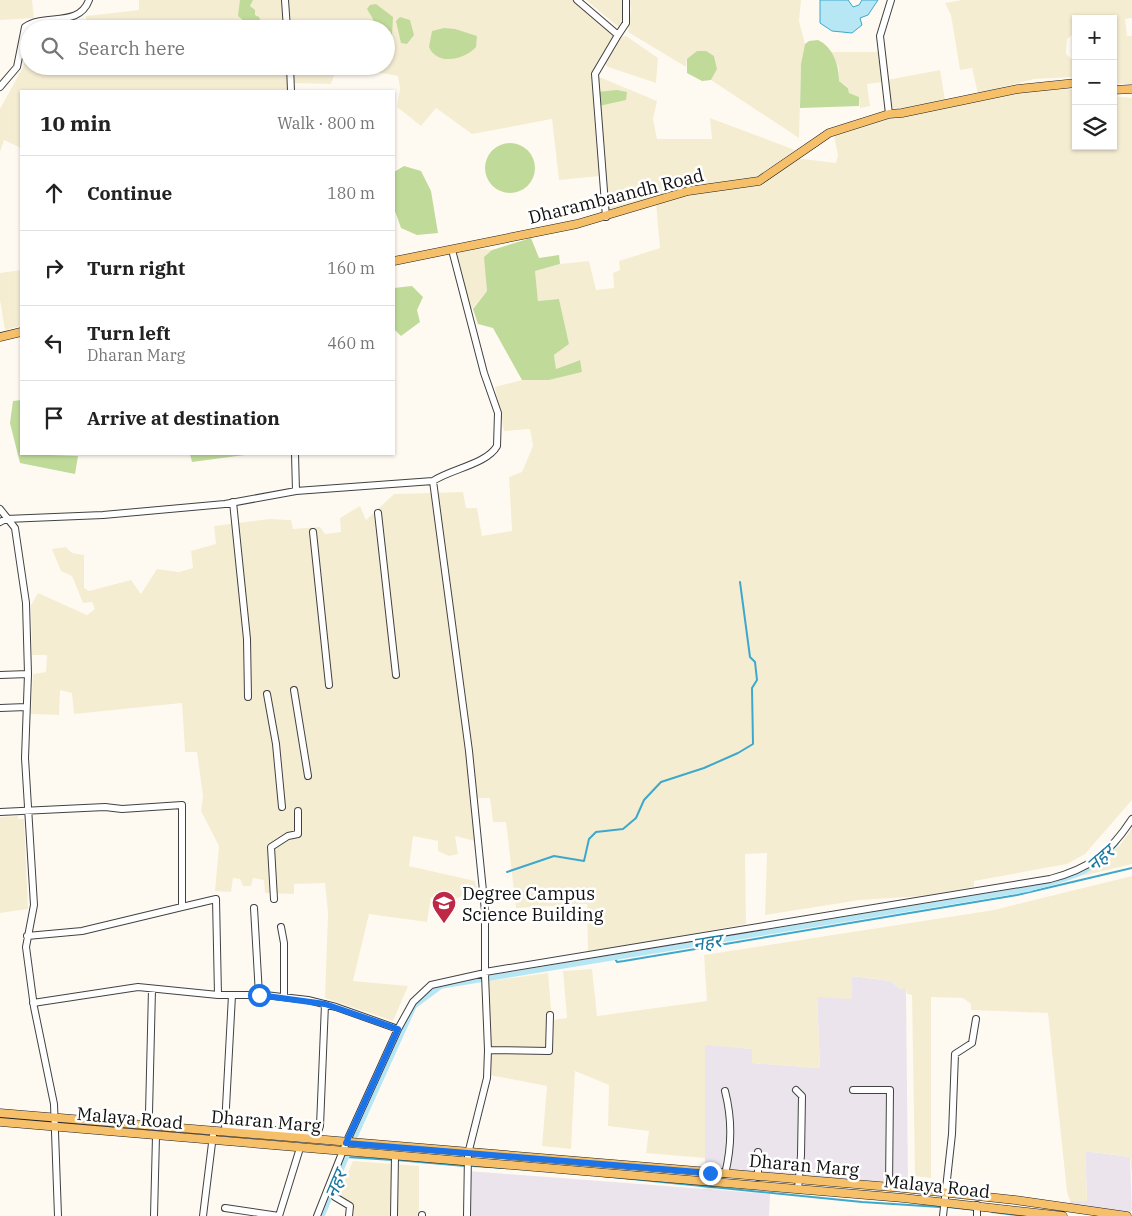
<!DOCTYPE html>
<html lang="en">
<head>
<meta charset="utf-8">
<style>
  body { margin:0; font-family:"IBM Plex Serif","Noto Sans Devanagari",serif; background:#f2f2f2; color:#222 }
  .controls { position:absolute; right:15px; top:15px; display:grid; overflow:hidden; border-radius:0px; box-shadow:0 1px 4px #0004 }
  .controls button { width:45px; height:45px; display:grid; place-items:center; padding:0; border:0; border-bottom:1px solid #e0e0e0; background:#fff; color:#222; font:25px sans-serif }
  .stop { position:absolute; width:15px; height:15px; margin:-11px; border:4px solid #1a73e8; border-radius:50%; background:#fff }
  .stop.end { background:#1a73e8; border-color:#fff; box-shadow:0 1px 5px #0008 }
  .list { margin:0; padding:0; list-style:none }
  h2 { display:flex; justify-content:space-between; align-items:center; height:65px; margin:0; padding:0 20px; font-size:21px }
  h2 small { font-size:16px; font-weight:400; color:#767676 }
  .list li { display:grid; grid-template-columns:32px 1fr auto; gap:15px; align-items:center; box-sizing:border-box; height:75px; padding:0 20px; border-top:1px solid #e0e0e0 }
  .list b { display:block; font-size:19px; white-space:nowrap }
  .list p { margin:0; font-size:16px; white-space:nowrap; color:#767676 }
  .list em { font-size:16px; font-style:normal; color:#767676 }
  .icon { flex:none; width:28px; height:28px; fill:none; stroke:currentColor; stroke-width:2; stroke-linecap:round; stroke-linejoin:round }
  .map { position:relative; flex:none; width:1132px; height:1216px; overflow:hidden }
  .search { position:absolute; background:#fff; box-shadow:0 1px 4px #0004; left:20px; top:20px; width:375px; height:55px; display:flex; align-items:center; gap:12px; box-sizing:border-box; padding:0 18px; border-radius:28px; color:#767676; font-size:19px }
  .panel { position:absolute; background:#fff; box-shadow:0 1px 4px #0004; left:20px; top:90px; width:375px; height:365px; border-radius:0px }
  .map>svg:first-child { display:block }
  .industrial { fill:#ebe4ed }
  .farmland { fill:#f5edd2 }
  .forest { fill:#c0da9a }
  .water { fill:#b7e7f5; stroke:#3ea8cc }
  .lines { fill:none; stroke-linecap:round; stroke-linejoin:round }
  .stream { stroke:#3ea8cc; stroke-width:2 }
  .canal { stroke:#b7e7f5; stroke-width:5.5 }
  .minor-casing { stroke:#424242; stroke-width:8 }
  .major-casing { stroke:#202020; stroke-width:9 }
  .minor { stroke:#fff; stroke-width:6 }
  .major { stroke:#f6c06a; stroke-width:8 }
  .route { stroke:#1a73e8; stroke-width:6 }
  .labels { text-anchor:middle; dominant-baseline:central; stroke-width:5; stroke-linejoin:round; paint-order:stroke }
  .street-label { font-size:18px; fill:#0f0f0f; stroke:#fff }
  .poi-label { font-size:18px; fill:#0f0f0f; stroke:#fff; text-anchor:start }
  .water-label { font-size:19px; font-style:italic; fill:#1979a0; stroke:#fff }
</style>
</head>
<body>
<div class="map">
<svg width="1132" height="1216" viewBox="0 0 1132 1216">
  <rect width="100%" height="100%" fill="#fffaf1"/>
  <path class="industrial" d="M852 976 891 981 900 989H906L908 1184 705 1168V1044L752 1049V1063L820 1068 817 997Z
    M1085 1151 1130 1157 1132 1210 1130 1213 1071 1207 1070 1201 1087 1200Z
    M468 1171 770 1194 769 1216H470Z"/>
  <path class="farmland" d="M0 0H32L34 18 0 20Z
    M139 0H282L285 29H72V25L86 23V16L139 10Z
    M287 0H575L615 36 593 81 600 176 559 180 552 119 472 134 436 108 421 126 397 107 400 88 398 76 382 73 347 71 335 73 331 84 294 83 293 66H386V29H290Z
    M586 0H625L626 12 621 29Z
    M629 0H801L799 21 805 44 801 64 799 138 711 80 717 69 714 56 687 59 686 67 628 32 631 9Z
    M962 0H1132V18L1125 19 1127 36H1132V85L1113 83V19H1076V32L1067 39 1066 54 1076 63V77L1034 79 978 94 972 68 960 70 951 15 945 3Z
    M626 36 658 58 656 83 608 67 604 63 611 50 621 37Z
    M26 40H29V66H287V91H21V148L4 140 0 152V109L24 65Z
    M831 52H880L883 82 867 84 870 106 860 108 859 97 849 93 848 87 839 81V68Z
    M940 70 945 100 893 110 887 80Z
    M597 76 657 101 653 119 657 139H712L710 118 795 150 764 176 608 213Z
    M1076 89V146H1113V96L1132 98V800L1085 854 1067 864 974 881V887L923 896 860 900 765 915 767 853 745 854 746 924 588 953 587 904 516 908 506 822H493L490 798H473L475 841 455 836 458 854 449 856 438 851V841L413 836 409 866 475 881 477 889 449 902 431 897 427 922 369 914 353 981 408 986 393 1021 325 998 328 913 325 883 294 884V894L265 893 264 880 253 878 251 886H243L240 879 233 878 231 892 215 891 219 846 201 811 203 796 197 752H185L182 703 74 714 72 693 60 690 59 715 31 714 33 674 46 672 47 655H32L31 605 38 593 87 615 95 609 92 602 83 603 72 576 61 571 52 549 66 547 72 553 84 555V588L89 591 131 580 141 594 157 569 179 572 193 568 191 551 216 544 214 526 269 519 291 520 293 529 320 527 325 534 341 532 340 518 360 506 366 520 394 494 463 492 466 508H477L482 536 512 531 509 477 522 472 533 446 530 429 504 431 495 387 522 380H549L582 372 579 360 556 369 554 355 569 344 559 299 538 301 535 271 560 264 589 261 596 290 614 288 613 273 620 270 619 261 660 248 656 203 690 193 757 184 795 158 836 163 838 155 834 136 885 120 889 116 1018 91Z
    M475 248 492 250 485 257 487 291 471 310 457 253Z
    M21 270V326L5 330 0 300V273Z
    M18 816V819H24L28 909 0 913V817Z
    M1132 828V864L1082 876 1120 845Z
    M1132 876V1175L1130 1157 1085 1151 1087 1201H1070L1067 1192 1048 1013 971 1010V1004L963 998 931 997V1178L915 1176 912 995 907 994 906 989H900L891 981 852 976V999L817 997 820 1068 752 1063V1049L705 1045V1158L646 1153 649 1131 608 1126 609 1085 575 1071 571 1149 542 1146 547 1086 489 1075V981L548 973 552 1020 567 1018 563 971 592 969 597 1016 707 1001 704 955 994 910Z
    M353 1161 419 1166V1216H351L352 1204 337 1198Z"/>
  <path class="forest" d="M240 0H253L250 6 255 10V15L259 17 262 24 249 25 238 16Z
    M376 4 393 17 392 36 386 39V29H370L373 19 367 9 370 5Z
    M400 17 410 20 414 35 407 44 401 43 396 21Z
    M444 28 455 29 477 36 476 47C464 60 437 66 429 47L432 31Z
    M818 40C833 47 839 65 839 81L848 88 849 93 859 97V106L800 108 801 64 805 44 809 41Z
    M697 51H706L714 56 717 69 711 80 702 81 687 73V59Z
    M617 90 627 92 626 100 599 106 597 92Z
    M485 168a25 25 0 1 1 50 0a25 25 0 1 1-50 0Z
    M404 166 421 171 431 191 438 233 417 235 401 228 394 208V172Z
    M531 238 539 258 559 255 560 264 535 271 538 301 559 299 569 344 554 355 556 369 580 360 582 372 549 380H522L493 328 478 324 473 309 487 291 484 257 492 250Z
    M412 286 423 297 417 310 420 322 401 336 394 329V288Z
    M21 400V454L78 456 75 474 20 463 10 423 13 401Z
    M190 454H252L192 462Z"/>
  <path class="water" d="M820 0H848L853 7 859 5 862 0H878L868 15 860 18 862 25 852 33 832 31 820 23Z"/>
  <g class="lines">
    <path class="stream" d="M507 872 554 856 584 861 589 839 596 832 623 829 636 818 644 800 661 782 704 768 738 753 753 744 752 688 757 680 755 662 750 657 740 582
      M614 957 617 962 624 961 1017 895 1132 868
      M347 1157 393 1160
      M397 1160 465 1166
      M473 1166 505 1168
      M602 1176 862 1202 940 1207
      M948 1207 976 1210
      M992 1212 1024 1216"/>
    <path class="canal" d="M352 1143 414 1006 441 986 1029 889C1066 878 1093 876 1117 842
      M322 1216 348 1153"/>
    <defs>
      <path id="minor" d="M285 0 287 29
        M577 0 618 35 595 74 606 217
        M618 35 626 23V0
        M290 66 291 91
        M0 87 17 67 25 27C45 13 79 28 89 0
        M889 114 880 36 891 0
        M295 454 296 491
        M433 481 469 751 485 911V975L488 1050 487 1078 468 1154 467 1216
        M233 502 247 639 248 697
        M0 509 15 528 26 603 28 674 25 758 34 905 26 947 34 1007 54 1104 58 1216
        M378 513 396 675
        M0 522 6 519 103 515 225 504 296 491 433 481C451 469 487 464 497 446L498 413 484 373 452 250
        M313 532 329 685
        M0 675 28 674
        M294 690 308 776
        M267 694 276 744 282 807
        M0 708 26 707
        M0 812 105 807 122 809 182 805V907L82 931 27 936
        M274 899 271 847 288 836 298 834V811
        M182 907 216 899 218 995
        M254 908 259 995
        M281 927 284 943V997
        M485 972 1050 879C1089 869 1110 853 1132 819
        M232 995 225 1126 298 1132 313 1136 317 1135 320 1126 325 1004
        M33 1003 138 987 218 995H265L308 1000 336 1007 398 1029
        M488 1050 549 1051 550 1015
        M796 1090 802 1096 801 1155 798 1189
        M853 1090H890L889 1187
        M725 1091C732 1118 732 1146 725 1174
        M149 1113 152 989
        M758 1177V1152
        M335 1197 350 1206 349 1216
        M225 1208 279 1216
        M422 1215V1216
        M154 1216 156 1136
        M203 1216 213 1135
        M279 1216 300 1148
        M317 1216 346 1143 398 1029 413 1002 431 985 485 973
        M394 1216 395 1156
        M943 1216 952 1134 955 1054 972 1043 976 1019
        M977 1216V1205"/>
      <path id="major" d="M1113 90 1132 89
        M394 261 577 224 688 191 759 181 829 133 889 114 902 113 1018 89 1076 83
        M0 337 21 332
        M0 1113 903 1188 1015 1200 1127 1216
        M0 1122 903 1198 1063 1216"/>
    </defs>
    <use href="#minor" class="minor-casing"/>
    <use href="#major" class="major-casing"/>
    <use href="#minor" class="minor"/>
    <use href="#major" class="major"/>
  </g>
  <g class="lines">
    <path class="route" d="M259 995 325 1004 398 1029 346 1143 710 1173"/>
  </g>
  <defs>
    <symbol id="university-pin" viewBox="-11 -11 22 30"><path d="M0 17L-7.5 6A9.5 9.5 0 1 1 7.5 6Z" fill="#be2845" stroke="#fff"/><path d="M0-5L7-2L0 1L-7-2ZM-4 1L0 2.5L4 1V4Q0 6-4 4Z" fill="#fff"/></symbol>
  </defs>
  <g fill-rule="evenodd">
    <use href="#university-pin" x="430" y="889" width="28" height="38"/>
  </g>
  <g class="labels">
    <g class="street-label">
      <text transform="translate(616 196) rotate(-14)">Dharambaandh Road</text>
      <text transform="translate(130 1118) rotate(5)">Malaya Road</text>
      <text transform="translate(266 1121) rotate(5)">Dharan Marg</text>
      <text transform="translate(804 1165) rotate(5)">Dharan Marg</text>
      <text transform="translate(937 1186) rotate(6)">Malaya Road</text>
    </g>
    <g class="poi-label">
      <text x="462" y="893">Degree Campus<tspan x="462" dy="21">Science Building</tspan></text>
    </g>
    <g class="water-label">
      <text transform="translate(1100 858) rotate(-41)">नहर</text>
      <text transform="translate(707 942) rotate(-9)">नहर</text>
      <text transform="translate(335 1184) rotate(-67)">नहर</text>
    </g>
  </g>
</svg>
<div class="controls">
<button>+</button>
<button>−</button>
<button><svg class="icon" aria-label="layers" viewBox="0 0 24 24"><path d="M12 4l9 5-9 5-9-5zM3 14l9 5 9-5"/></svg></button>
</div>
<div class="stop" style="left:259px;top:995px"></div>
<div class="stop end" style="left:710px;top:1173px"></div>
<div class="search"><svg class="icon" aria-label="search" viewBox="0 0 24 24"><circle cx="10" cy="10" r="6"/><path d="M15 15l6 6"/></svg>Search here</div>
<section class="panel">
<h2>10 min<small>Walk · 800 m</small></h2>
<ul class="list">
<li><svg class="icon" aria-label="ahead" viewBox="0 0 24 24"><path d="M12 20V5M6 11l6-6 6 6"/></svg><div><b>Continue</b></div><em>180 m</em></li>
<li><svg class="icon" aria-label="right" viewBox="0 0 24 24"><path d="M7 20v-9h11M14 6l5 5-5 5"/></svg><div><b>Turn right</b></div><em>160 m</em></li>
<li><svg class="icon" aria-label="left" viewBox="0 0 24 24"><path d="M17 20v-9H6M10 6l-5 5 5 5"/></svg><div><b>Turn left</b><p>Dharan Marg</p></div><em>460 m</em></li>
<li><svg class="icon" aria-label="arrive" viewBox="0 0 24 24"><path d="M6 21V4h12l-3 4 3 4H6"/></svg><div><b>Arrive at destination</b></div></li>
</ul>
</section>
</div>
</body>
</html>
